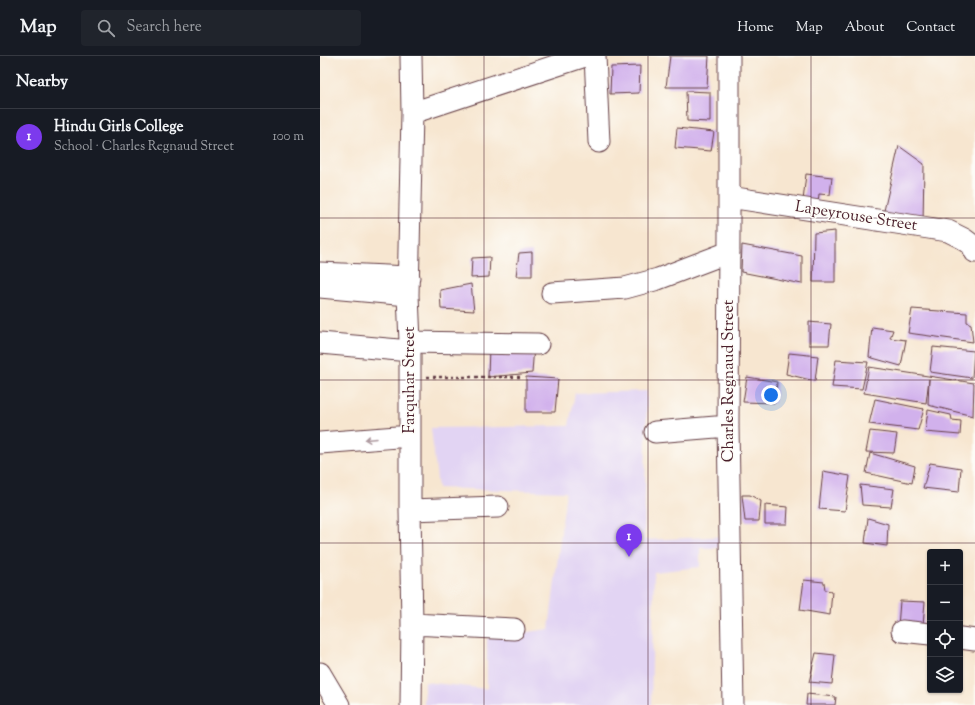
<!DOCTYPE html>
<html lang="en">
<head>
<meta charset="utf-8">
<style>
  body { margin:0; font-family:"Sorts Mill Goudy",serif; background:#20242c; color:#f1f3f6 }
  .controls { position:absolute; right:12px; bottom:12px; display:grid; overflow:hidden; border-radius:4px; box-shadow:0 1px 3px #0004 }
  .controls button { width:36px; height:36px; display:grid; place-items:center; padding:0; border:0; border-bottom:1px solid #363941; background:#171b24; color:#f1f3f6; font:20px sans-serif }
  .you { position:absolute; left:451px; top:339px; width:14px; height:14px; margin:-10px; border:3px solid #fff; border-radius:50%; background:#1a73e8; box-shadow:0 0 0 6px #1a73e833 }
  .badge { display:grid; place-items:center; width:26px; height:26px; border-radius:50%; background:#7c3aed; color:#fff; font-size:13px; font-weight:700 }
  .pin { position:absolute; translate:-50% -33px; filter:drop-shadow(0 1px 2px #0008) }
  .pin::after { content:''; position:absolute; top:21px; width:14px; height:12px; background:inherit; clip-path:polygon(0 0,100% 0,50% 100%) }
  .list { margin:0; padding:0; list-style:none }
  h2 { display:flex; justify-content:space-between; align-items:center; height:52px; margin:0; padding:0 16px; font-size:17px }
  h2 small { font-size:13px; font-weight:400; color:#9ea1a6 }
  .list li { display:grid; grid-template-columns:26px 1fr auto; gap:12px; align-items:center; box-sizing:border-box; height:56px; padding:0 16px; border-top:1px solid #363941 }
  .list b { display:block; font-size:15px; white-space:nowrap }
  .list p { margin:0; font-size:13px; white-space:nowrap; color:#9ea1a6 }
  .list em { font-size:13px; font-style:normal; color:#9ea1a6 }
  .icon { flex:none; width:22px; height:22px; fill:none; stroke:currentColor; stroke-width:2; stroke-linecap:round; stroke-linejoin:round }
  .map { position:relative; flex:none; width:655px; height:649px; overflow:hidden }
  header { display:flex; align-items:center; gap:24px; box-sizing:border-box; height:56px; padding:0 20px; background:#171b24; border-bottom:1px solid #363941 }
  header strong { font-size:19px }
  nav { display:flex; gap:22px; margin-inline-start:auto; font-size:14px }
  .search { width:280px; height:36px; background:#20242c; display:flex; align-items:center; gap:10px; box-sizing:border-box; padding:0 14px; border-radius:4px; color:#9ea1a6; font-size:15px }
  main { display:flex }
  aside { flex:1; background:#171b24 }
  .map>svg:first-child { display:block }
  .built { fill:#e2d4f3 }
  .building { fill:#d1b1ec }
  .lines { fill:none; stroke-linecap:round; stroke-linejoin:round }
  .minor-casing { stroke:#643d44; stroke-width:23 }
  .path { stroke:#643d44; stroke-width:2.5; stroke-dasharray:3 3; stroke-linecap:butt }
  .minor { stroke:#fff; stroke-width:21 }
  .oneway { stroke:#ae9aa0 }
  .grid { fill:none; stroke:#4a1f2b; stroke-width:1; stroke-opacity:0.55 }
  .labels { text-anchor:middle; dominant-baseline:central; stroke-width:3; stroke-linejoin:round; paint-order:stroke }
  .street-label { font-size:16px; fill:#4a1f2b; stroke:#fdfcf7 }
</style>
</head>
<body>
<header>
<strong>Map</strong>
<div class="search"><svg class="icon" aria-label="search" viewBox="0 0 24 24"><circle cx="10" cy="10" r="6"/><path d="M15 15l6 6"/></svg>Search here</div>
<nav><a>Home</a><a>Map</a><a>About</a><a>Contact</a></nav>
</header>
<main>
<aside>
<h2>Nearby<small></small></h2>
<ul class="list">
<li><span class="badge">1</span><div><b>Hindu Girls College</b><p>School · Charles Regnaud Street</p></div><em>100 m</em></li>
</ul>
</aside>
<div class="map">
<svg width="655" height="649" viewBox="0 0 655 649">
  <rect width="100%" height="100%" fill="#fdfcf7"/>
  <filter id="ink" filterUnits="userSpaceOnUse"><feTurbulence type="fractalNoise" baseFrequency=".025" numOctaves="2"/><feDisplacementMap in="SourceGraphic" scale="8" xChannelSelector="R" yChannelSelector="G"/><feConvolveMatrix kernelMatrix="1 2 1 2 8 2 1 2 1" color-interpolation-filters="sRGB"/></filter>
  <filter id="wash" filterUnits="userSpaceOnUse"><feTurbulence type="fractalNoise" baseFrequency=".012" numOctaves="4" result="noise"/><feDisplacementMap in="SourceGraphic" scale="16" xChannelSelector="R" yChannelSelector="G"/><feGaussianBlur stdDeviation="0.9" result="paint"/><feColorMatrix in="noise" values="0 0 0 0 0 0 0 0 0 0 0 0 0 0 0 0 0 1.4 0 .05"/><feComposite in="paint" operator="in"/></filter>
  <g filter="url(#wash)">
    <rect width="100%" height="100%" fill="#f7e6d0"/>
    <path class="built" d="M327 335 324 484 410 480V492H380V511L334 516 331 649H104L105 626 167 633V582L229 573 246 436 118 432 111 372 249 370 255 337Z"/>
    <g id="blocks">
      <path class="building" d="M350 0H389L387 31H346Z
        M320 10 319 37 290 38 291 11Z
        M366 35 390 36V66L367 65Z
        M357 72 394 76 391 95 355 92Z
        M579 90 604 108 603 167 563 159Z
        M486 118 512 121 510 139 499 138 498 147 483 145Z
        M515 175V226H493L494 177Z
        M422 189 482 200V228L421 216Z
        M212 196V220H196L199 197Z
        M170 201 169 221 151 222 152 202Z
        M151 228 154 255 121 253 120 234Z
        M592 253 647 257V266L651 268 653 286 588 277Z
        M489 266 511 268 509 289H489Z
        M552 271 573 274 570 282 586 284 581 310 549 301Z
        M214 290 212 317 168 321 169 291Z
        M613 291 654 295 652 322 610 316Z
        M469 297 498 300 495 325 466 318Z
        M516 304 548 306 542 333 512 331Z
        M549 311 654 327 653 360 608 349 609 323 606 347 544 337Z
        M206 321 238 323 235 356H206Z
        M427 321 457 326 455 347 423 346Z
        M555 343 604 353 598 374 549 368Z
        M608 354 631 359 632 364 641 365 640 379 605 376Z
        M550 375 577 378 574 397 546 396Z
        M550 397 595 410 592 427 546 417Z
        M610 407 641 412 639 436 603 432Z
        M503 415 530 420 525 455 499 453Z
        M540 429 574 433 571 451 542 449Z
        M422 439H430L441 445 439 465H425Z
        M445 449 468 451 467 468H445Z
        M548 462 568 468 567 490 545 487Z
        M484 524 504 526 505 534 512 535 510 559 480 554Z
        M580 545 605 546 603 569 578 571Z
        M496 597 515 599 512 628 489 626Z
        M487 638 516 641 515 649H486Z"/>
    </g>
  </g>
  <g filter="url(#ink)">
    <use href="#blocks" fill-opacity="0" stroke="#643d44" stroke-width="1"/>
    <g class="lines">
      <defs>
        <path id="minor" d="M275 0 279 86
          M409 0V176L408 370 413 649
          M92 57 265 0
          M409 141 628 175 644 183 652 189 655 196
          M0 217 89 221
          M0 231 88 239
          M232 237 305 232 338 223 409 196
          M90 286 218 288
          M0 287 90 295
          M335 376 408 370
          M0 387 90 380
          M90 454 178 451
          M92 568 194 573
          M582 575 610 578
          M640 582 655 584
          M0 617 19 649
          M91 649 92 568 90 454V286L88 239 92 57 91 0"/>
      </defs>
      <use href="#minor" class="minor-casing"/>
      <path class="path" d="M107 321H203"/>
      <use href="#minor" class="minor"/>
    </g>
    <defs><path id="oneway-shaft" d="M-6 0H5M1.5-3L5.5 0L1.5 3" fill="none" stroke-width="1.6" stroke-linecap="round" stroke-linejoin="round"/></defs>
    <use class="oneway" href="#oneway-shaft" transform="translate(51 383) rotate(175)"/>
  </g>
  <path class="grid" d="M164 0V649M328 0V649M491 0V649M0 162H655M0 324H655M0 487H655"/>
  <g class="labels">
    <g class="street-label">
      <text transform="translate(536 161) rotate(9)">Lapeyrouse Street</text>
      <text transform="translate(90 324) rotate(-90)">Farquhar Street</text>
      <text transform="translate(409 325) rotate(-90)">Charles Regnaud Street</text>
    </g>
  </g>
</svg>
<div class="controls">
<button>+</button>
<button>−</button>
<button><svg class="icon" aria-label="locate" viewBox="0 0 24 24"><circle cx="12" cy="12" r="6"/><path d="M12 2v4M12 18v4M2 12h4M18 12h4"/></svg></button>
<button><svg class="icon" aria-label="layers" viewBox="0 0 24 24"><path d="M12 4l9 5-9 5-9-5zM3 14l9 5 9-5"/></svg></button>
</div>
<div class="you"></div>
<div class="pin badge" style="left:309px;top:501px">1</div>
</div>
</main>
</body>
</html>
